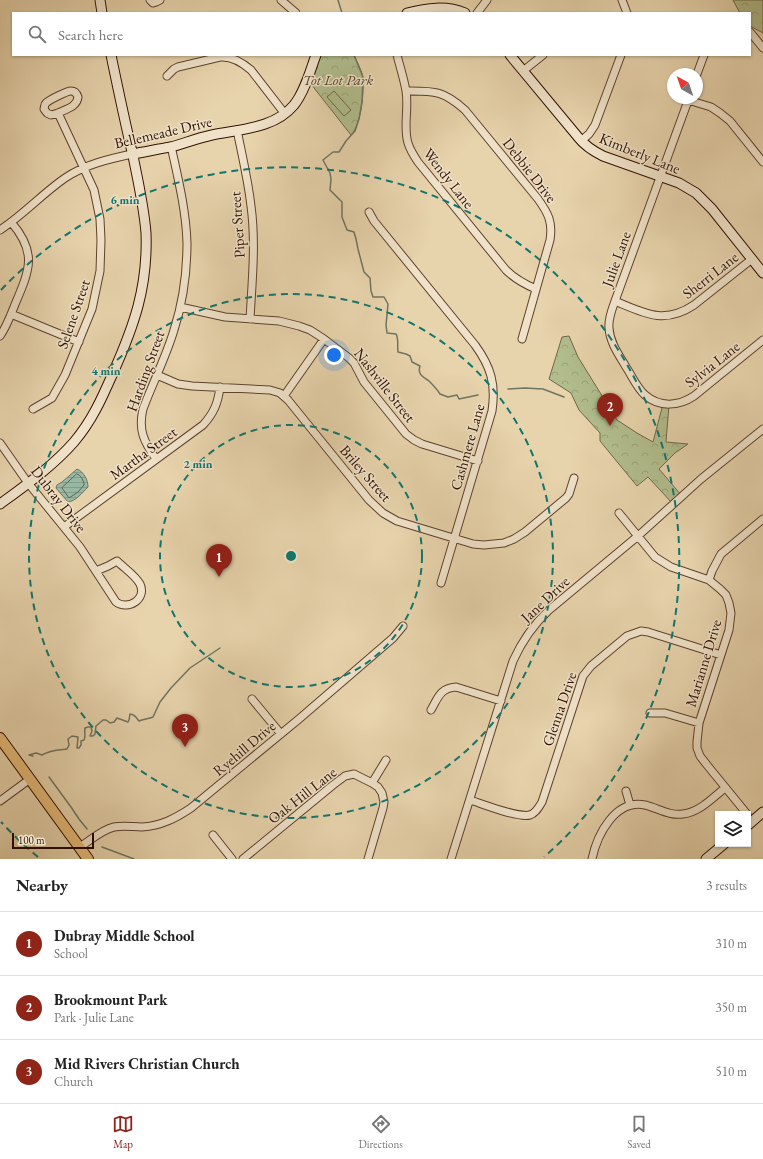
<!DOCTYPE html>
<html lang="en">
<head>
<meta charset="utf-8">
<style>
  body { margin:0; font-family:"EB Garamond",serif; background:#f2f2f2; color:#222 }
  .controls { position:absolute; right:12px; bottom:12px; display:grid; overflow:hidden; border-radius:0px; box-shadow:0 1px 3px #0004 }
  .controls button { width:36px; height:36px; display:grid; place-items:center; padding:0; border:0; border-bottom:1px solid #e0e0e0; background:#fff; color:#222; font:20px sans-serif }
  .compass { position:absolute; left:667px; top:68px; width:36px; height:36px; border-radius:50%; background:#fff; box-shadow:0 1px 3px #0004; rotate:320deg }
  .scale { position:absolute; left:12px; bottom:10px; width:82px; box-sizing:border-box; padding-left:4px; border:2px solid #311002; border-top:0; font-size:11px; line-height:14px; white-space:nowrap; color:#311002; -webkit-text-stroke:3px #efe2c9; paint-order:stroke }
  .you { position:absolute; left:334px; top:355px; width:14px; height:14px; margin:-10px; border:3px solid #fff; border-radius:50%; background:#1a73e8; box-shadow:0 0 0 6px #1a73e833 }
  .badge { display:grid; place-items:center; width:26px; height:26px; border-radius:50%; background:#8f2418; color:#fff; font-size:13px; font-weight:700 }
  .pin { position:absolute; translate:-50% -33px; filter:drop-shadow(0 1px 2px #0008) }
  .pin::after { content:''; position:absolute; top:21px; width:14px; height:12px; background:inherit; clip-path:polygon(0 0,100% 0,50% 100%) }
  .list { margin:0; padding:0; list-style:none }
  h2 { display:flex; justify-content:space-between; align-items:center; height:52px; margin:0; padding:0 16px; font-size:17px }
  h2 small { font-size:13px; font-weight:400; color:#767676 }
  .list li { display:grid; grid-template-columns:26px 1fr auto; gap:12px; align-items:center; box-sizing:border-box; height:64px; padding:0 16px; border-top:1px solid #e0e0e0 }
  .list b { display:block; font-size:15px; white-space:nowrap }
  .list p { margin:0; font-size:13px; white-space:nowrap; color:#767676 }
  .list em { font-size:13px; font-style:normal; color:#767676 }
  .icon { flex:none; width:22px; height:22px; fill:none; stroke:currentColor; stroke-width:2; stroke-linecap:round; stroke-linejoin:round }
  .map { position:relative; flex:none; width:763px; height:859px; overflow:hidden }
  .search { position:absolute; background:#fff; box-shadow:0 1px 3px #0004; left:12px; right:12px; top:12px; height:44px; display:flex; align-items:center; gap:10px; box-sizing:border-box; padding:0 14px; border-radius:0px; color:#767676; font-size:15px }
  .sheet { height:244px; background:#fff }
  nav { display:flex; justify-content:space-around; align-items:center; box-sizing:border-box; height:56px; border-top:1px solid #e0e0e0; background:#fff; font-size:11px; color:#767676 }
  nav a { display:grid; justify-items:center; gap:2px }
  nav .on { color:#8f2418 }
  .map>svg:first-child { display:block }
  .park { fill:url(#park-crowns); stroke:#716648 }
  .garden { fill:#b1bd8d; stroke:#716648 }
  .water { fill:url(#water-rules); stroke:#6f7563 }
  .lines { fill:none; stroke-linecap:round; stroke-linejoin:round }
  .shore { stroke:#646453; stroke-width:1 }
  .stream { stroke:#6f7563; stroke-width:1.5 }
  .street-casing { stroke:#5e412c; stroke-width:9 }
  .secondary-casing { stroke:#311002; stroke-width:11 }
  .primary-casing { stroke:#311002; stroke-width:12 }
  .street { stroke:#efe2c9; stroke-width:7 }
  .secondary { stroke:#efe2c9; stroke-width:9 }
  .primary { stroke:#e4ba76; stroke-width:10 }
  .ring { fill:none; stroke:#0f766e; stroke-width:2; stroke-dasharray:7 5 }
  .labels { text-anchor:middle; dominant-baseline:central; stroke-width:3; stroke-linejoin:round; paint-order:stroke }
  .park-label { font-size:15px; font-style:italic; fill:#57442c; stroke:#efe2c9 }
  .street-label { font-size:15px; fill:#311002; stroke:#efe2c9 }
  .centre { fill:#0f766e; stroke:#efe2c9; stroke-width:2 }
  .ring-label { font-size:12px; text-anchor:middle; font-weight:bold; fill:#0f766e; stroke:#efe2c9; stroke-width:3; stroke-linejoin:round; paint-order:stroke }
</style>
</head>
<body>
<div class="map">
<svg width="763" height="859" viewBox="0 0 763 859">
  <defs>
    <pattern id="park-crowns" width="20" height="18" patternUnits="userSpaceOnUse"><rect width="20" height="18" fill="#b1bd8d"/><path d="M2 6a3 3 0 1 1 6 0M12 15a3 3 0 1 1 6 0" fill="none" stroke="#99a178"/></pattern>
    <pattern id="water-rules" width="6" height="5" patternUnits="userSpaceOnUse"><rect width="6" height="5" fill="#98b9a4"/><path d="M0 2.5h6" fill="none" stroke="#839e8c"/></pattern>
  </defs>
  <rect width="100%" height="100%" fill="#e7d3ac"/>
  <filter id="stains"><feTurbulence type="fractalNoise" baseFrequency=".005" numOctaves="4"/><feColorMatrix values="0 0 0 0 .2 0 0 0 0 .09 0 0 0 0 .02 0 0 0 .5 -.17"/></filter>
  <radialGradient id="worn" r=".72"><stop offset=".6" stop-color="#630" stop-opacity="0"/><stop offset="1" stop-color="#630" stop-opacity=".3"/></radialGradient>
  <path class="park" d="M733 0H763V33L750 26V13H740Z
    M316 55H354C357 62 362 71 363 78 364 93 361 125 351 135L307 79Z
    M569 336 578 357 617 420 637 433 653 442 663 404 669 405 666 442 688 444 675 453 659 469 682 496 673 504 648 477 637 486 600 441V433L579 410 571 393 549 379 562 337Z"/>
  <path class="garden" d="M334 91 351 110 344 116 327 97Z"/>
  <path class="water" d="M77 469C84 472 88 480 88 487 82 493 76 501 68 502L56 488 57 485 62 482Z"/>
  <g class="lines">
    <path class="shore" d="M77 474C81 475 84 481 84 485L78 492 69 498 62 488Z"/>
    <path class="stream" d="M338 0 342 13
      M354 55 363 77 362 102 359 119 355 131 346 141 339 152H333L323 160 330 173 331 179 330 190 342 202V217L347 230 354 232 356 239 358 249 364 272 370 278 371 291 373 297H384L388 304 386 325 387 333 396 334C399 339 397 345 398 352L406 354 410 356 412 362 420 366C417 375 424 377 429 381 433 385 437 389 440 394L448 397 457 395 459 399 478 395
      M508 389 525 388 543 389 564 397
      M29 755 36 753 42 755C50 750 58 750 67 749L69 745 68 739 72 736 78 737 77 748H79L81 745V741L84 740C86 736 84 732 85 728L88 727H91L92 731 90 736H93L95 734 96 726 103 720H106L110 723 114 722 117 718 128 722 129 720 130 714C134 714 137 718 139 721 143 719 148 719 153 717L160 702 171 688 190 668 220 648
      M29 755 33 756
      M49 777 71 807 79 819 87 829
      M102 847 134 859"/>
    <defs>
      <path id="street" d="M150 0 153 3 156 2 160 0
        M281 0 296 13
        M622 0 627 13
        M477 13 487 0
        M750 32 763 48
        M397 55C400 67 404 79 406 91 409 108 403 127 408 143 410 150 414 156 418 162L506 270C515 279 524 284 536 289
        M523 71 543 55
        M697 74 704 55
        M167 76 174 69 178 67 220 57C231 56 243 63 251 70L285 114
        M406 91C434 91 443 90 465 110L538 199C548 213 553 222 550 240L522 339
        M689 98 615 301C612 309 608 319 609 328 610 343 619 355 626 367 632 376 637 388 645 395 660 408 679 406 694 396L763 340
        M688 100 711 107 720 113 730 121 763 162
        M237 130C242 155 248 180 251 206 256 243 252 282 250 319
        M581 141 589 134 595 125 621 55
        M369 212 374 221 475 345C491 367 496 384 492 411L441 583
        M0 230C23 215 42 194 65 178 86 164 109 159 132 154
        M615 301C644 313 664 325 694 305L752 259
        M180 307 225 317 279 321 299 326 310 330 324 339 349 358 354 363 364 382 406 434 414 440 422 444 478 461
        M11 314 79 342
        M0 336C7 326 11 314 16 302 30 269 37 252 11 222
        M157 375 178 384 192 386 270 390 280 393 288 400 369 500 383 513 397 521 473 544 484 545 504 543 514 539 525 532 566 498 569 494 574 478
        M284 396 324 339
        M33 409 52 398 65 375 92 309 100 271 101 240 100 219 94 190 58 113C66 109 77 107 78 97 77 94 75 91 71 91 67 91 49 100 46 103 44 105 45 106 44 109L47 113 51 115 58 113
        M0 443 28 483 80 547 116 602C128 611 147 599 140 584 135 575 124 568 117 561L108 566 96 571
        M156 459C144 442 138 430 143 409 153 382 166 357 174 330 183 302 187 271 187 243 186 210 178 178 171 146
        M619 513 655 557 671 567 709 580 720 589 726 595 729 603 731 613 729 630 699 723 697 742V748L700 756 707 765 747 814
        M64 527 203 425C214 413 218 403 220 387
        M709 580 712 571 721 554 763 519
        M252 699 281 734
        M431 710C438 698 440 688 456 687L501 701
        M650 713H665L699 723
        M372 783 386 760
        M626 791 630 805
        M470 800C483 804 517 818 530 815 536 813 539 807 542 802L583 676 591 666 627 636 641 631 648 632 721 655
        M0 801 30 779
        M213 835 232 859
        M80 847C91 840 101 830 114 827 124 825 133 827 142 827 161 826 176 818 191 808L299 719 393 638 403 626
        M243 859 333 785 345 776 354 774 372 783 378 787 382 793 384 802 383 808 368 859
        M451 859 513 661C522 641 533 625 549 610L638 536 701 479 763 429
        M592 859C597 835 615 799 645 805 658 808 669 816 683 814 700 812 712 798 725 788"/>
      <path id="secondary" d="M100 0 102 13
        M407 13C427 8 446 5 465 13
        M510 55 578 137C585 146 593 151 603 156L679 183 696 193 712 209 763 273
        M132 154C145 152 158 149 171 147 185 143 198 138 212 135 240 129 274 129 294 105 305 91 310 71 316 55
        M0 504C26 485 53 466 74 442 92 421 102 398 113 373 134 326 148 287 146 233 144 207 138 181 133 156 125 122 118 89 111 55
        M748 825 763 812
        M706 859 724 844"/>
      <path id="primary" d="M0 738 88 859"/>
    </defs>
    <use href="#street" class="street-casing"/>
    <use href="#secondary" class="secondary-casing"/>
    <use href="#primary" class="primary-casing"/>
    <use href="#street" class="street"/>
    <use href="#secondary" class="secondary"/>
    <use href="#primary" class="primary"/>
  </g>
  <g class="ring">
    <circle cx="291" cy="556" r="131"/>
    <circle cx="291" cy="556" r="262"/>
    <path d="M38 857A393 393 0 0 1 1 822M1 290A393 393 0 1 1 544 857"/>
  </g>
  <g class="labels">
    <g class="park-label">
      <text x="338" y="79">Tot Lot Park</text>
    </g>
    <g class="street-label">
      <text transform="translate(163 132) rotate(-13)">Bellemeade Drive</text>
      <text transform="translate(640 153) rotate(22)">Kimberly Lane</text>
      <text transform="translate(530 170) rotate(52)">Debbie Drive</text>
      <text transform="translate(449 178) rotate(52)">Wendy Lane</text>
      <text transform="translate(237 225) rotate(-94)">Piper Street</text>
      <text transform="translate(616 259) rotate(-70)">Julie Lane</text>
      <text transform="translate(710 275) rotate(-38)">Sherri Lane</text>
      <text transform="translate(73 314) rotate(-71)">Selene Street</text>
      <text transform="translate(712 364) rotate(-38)">Sylvia Lane</text>
      <text transform="translate(145 371) rotate(-70)">Harding Street</text>
      <text transform="translate(385 385) rotate(52)">Nashville Street</text>
      <text transform="translate(467 447) rotate(-74)">Cashmere Lane</text>
      <text transform="translate(143 453) rotate(-36)">Martha Street</text>
      <text transform="translate(366 473) rotate(49)">Briley Street</text>
      <text transform="translate(59 499) rotate(52)">Dubray Drive</text>
      <text transform="translate(545 599) rotate(-43)">Jane Drive</text>
      <text transform="translate(703 663) rotate(-73)">Marianne Drive</text>
      <text transform="translate(559 709) rotate(-71)">Glenna Drive</text>
      <text transform="translate(244 748) rotate(-40)">Ryehill Drive</text>
      <text transform="translate(302 795) rotate(-38)">Oak Hill Lane</text>
    </g>
  </g>
  <circle cx="291" cy="556" r="6" class="centre"/>
  <g class="ring-label">
    <text x="125" y="204">6 min</text>
    <text x="106" y="375">4 min</text>
    <text x="198" y="468">2 min</text>
  </g>
  <rect width="100%" height="100%" filter="url(#stains)"/>
  <rect width="100%" height="100%" fill="url(#worn)"/>
</svg>
<div class="controls">
<button><svg class="icon" aria-label="layers" viewBox="0 0 24 24"><path d="M12 4l9 5-9 5-9-5zM3 14l9 5 9-5"/></svg></button>
</div>
<svg class="compass" viewBox="-18 -18 36 36"><path d="M0-13l5 13h-10z" fill="#e53935"/><path d="M0 13l5-13h-10z" fill="#767676"/></svg>
<div class="scale">100 m</div>
<div class="you"></div>
<div class="pin badge" style="left:219px;top:577px">1</div>
<div class="pin badge" style="left:610px;top:426px">2</div>
<div class="pin badge" style="left:185px;top:747px">3</div>
<div class="search"><svg class="icon" aria-label="search" viewBox="0 0 24 24"><circle cx="10" cy="10" r="6"/><path d="M15 15l6 6"/></svg>Search here</div>
</div>
<section class="sheet">
<h2>Nearby<small>3 results</small></h2>
<ul class="list">
<li><span class="badge">1</span><div><b>Dubray Middle School</b><p>School</p></div><em>310 m</em></li>
<li><span class="badge">2</span><div><b>Brookmount Park</b><p>Park · Julie Lane</p></div><em>350 m</em></li>
<li><span class="badge">3</span><div><b>Mid Rivers Christian Church</b><p>Church</p></div><em>510 m</em></li>
</ul>
</section>
<nav>
<a class="on"><svg class="icon" aria-label="map" viewBox="0 0 24 24"><path d="M3 6l6-2 6 2 6-2v14l-6 2-6-2-6 2zM9 4v14M15 6v14"/></svg>Map</a>
<a><svg class="icon" aria-label="directions" viewBox="0 0 24 24"><path d="M12 3l9 9-9 9-9-9zM9 14v-3h6M13 9l2 2-2 2"/></svg>Directions</a>
<a><svg class="icon" aria-label="saved" viewBox="0 0 24 24"><path d="M7 4h10v16l-5-4-5 4z"/></svg>Saved</a>
</nav>
</body>
</html>
